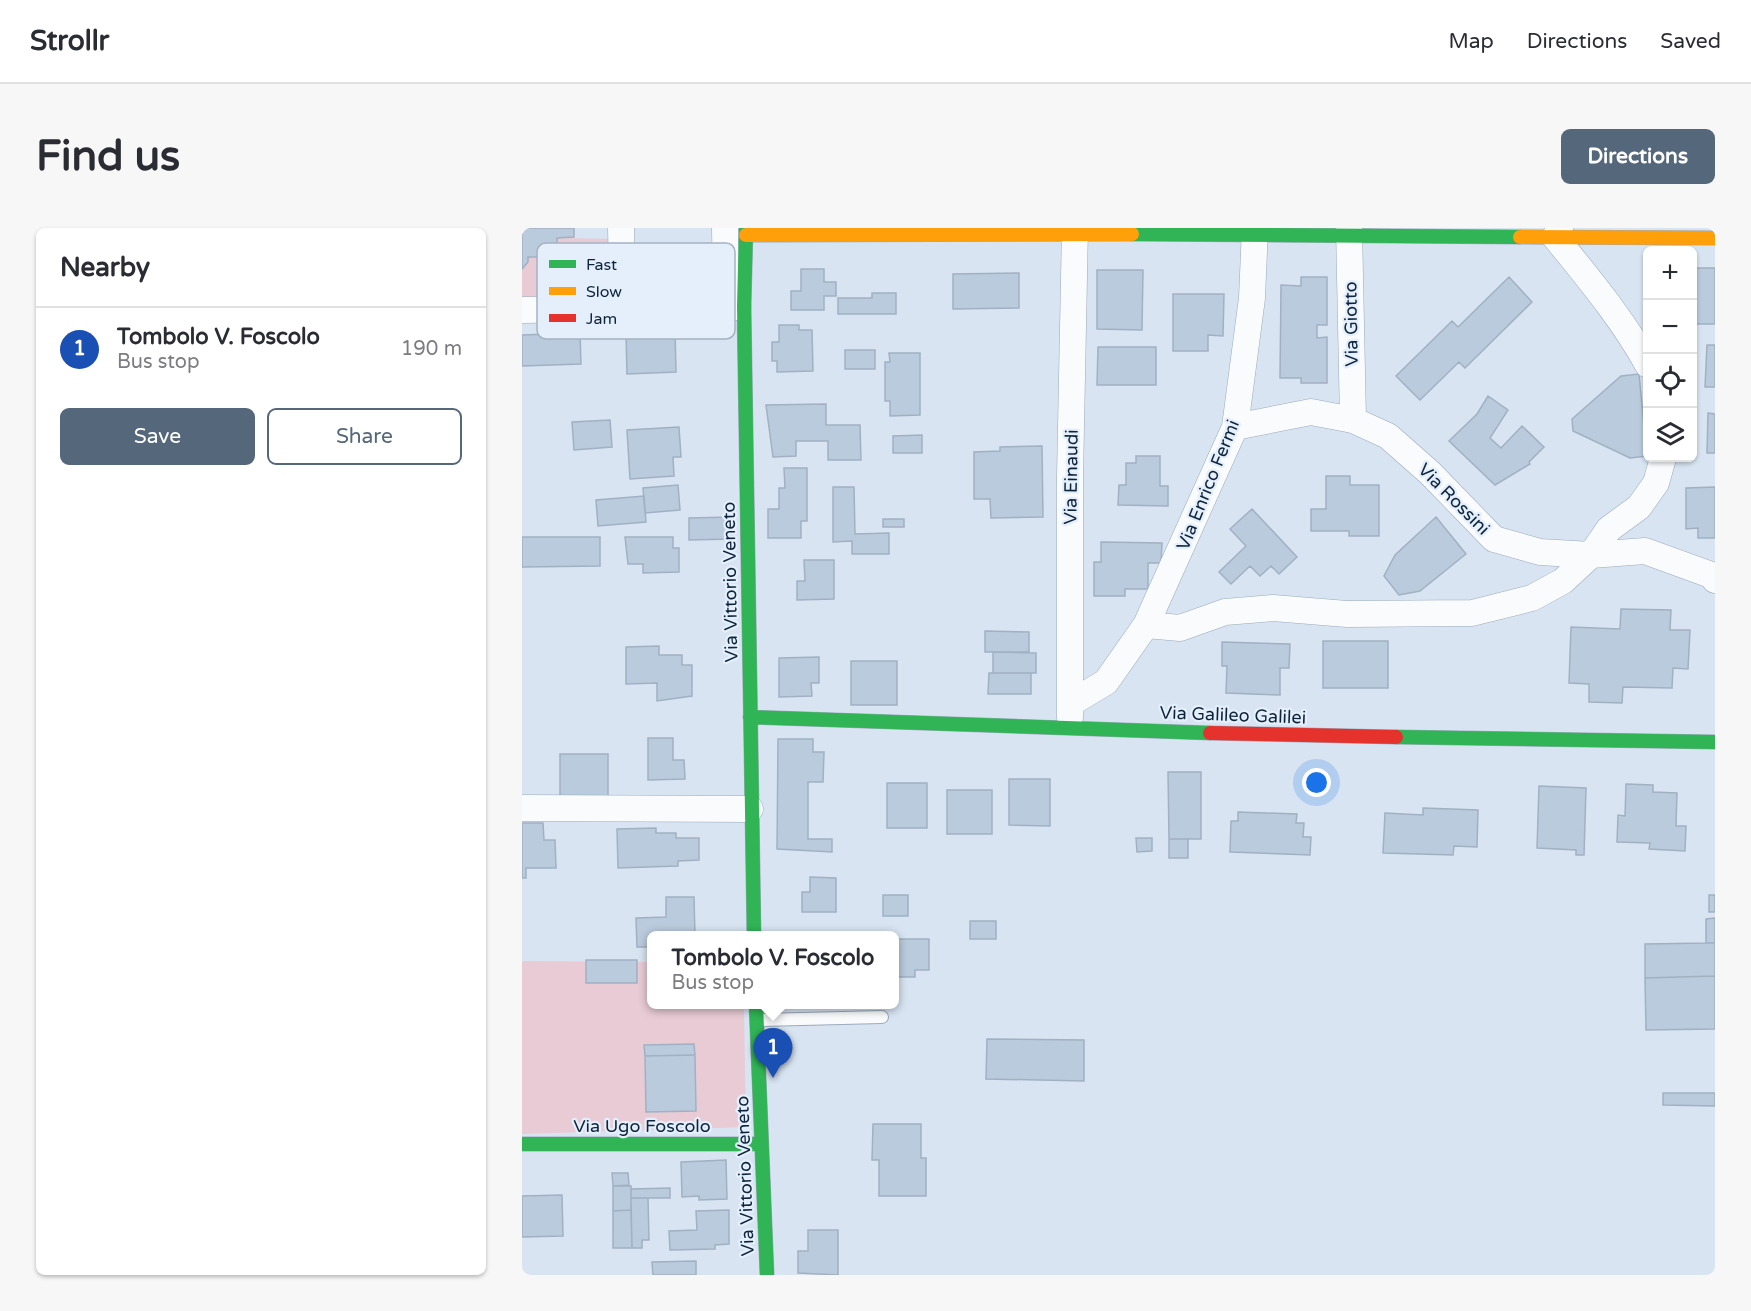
<!DOCTYPE html>
<html lang="en">
<head>
<meta charset="utf-8">
<style>
  body { margin:0; font-family:"Varela Round",sans-serif; background:#f7f7f7; color:#2b2b33 }
  .controls { position:absolute; right:18px; top:18px; display:grid; overflow:hidden; border-radius:9px; box-shadow:0 2px 4px #0004 }
  .controls button { width:54px; height:54px; display:grid; place-items:center; padding:0; border:0; border-bottom:2px solid #e1e1e2; background:#fff; color:#2b2b33; font:30px sans-serif }
  .you { position:absolute; left:795px; top:555px; width:21px; height:21px; margin:-15px; border:4px solid #fff; border-radius:50%; background:#1a73e8; box-shadow:0 0 0 9px #1a73e833 }
  .badge { display:grid; place-items:center; width:39px; height:39px; border-radius:50%; background:#55677b; color:#fff; font-size:20px; font-weight:700 }
  .pin { position:absolute; translate:-50% -50px; filter:drop-shadow(0 2px 3px #0008) }
  .pin::after { content:''; position:absolute; top:32px; width:21px; height:18px; background:inherit; clip-path:polygon(0 0,100% 0,50% 100%) }
  .popup { position:absolute; left:125px; top:703px; width:252px; height:78px; box-sizing:border-box; display:grid; place-content:center; border-radius:9px; background:#fff; filter:drop-shadow(0 2px 4px #0005); font-size:20px; white-space:nowrap; color:#7c7c81 }
  .popup b { font-size:22px; color:#2b2b33 }
  .popup::after { content:''; position:absolute; left:50%; top:100%; margin-left:-12px; border:12px solid transparent; border-top-color:#fff }
  .list { margin:0; padding:0; list-style:none }
  h2 { display:flex; justify-content:space-between; align-items:center; height:78px; margin:0; padding:0 24px; font-size:26px }
  h2 small { font-size:20px; font-weight:400; color:#7c7c81 }
  .list li { display:grid; grid-template-columns:39px 1fr auto; gap:18px; align-items:center; box-sizing:border-box; height:84px; padding:0 24px; border-top:2px solid #e1e1e2 }
  .list b { display:block; font-size:22px; white-space:nowrap }
  .list p { margin:0; font-size:20px; white-space:nowrap; color:#7c7c81 }
  .list em { font-size:20px; font-style:normal; color:#7c7c81 }
  .actions { display:flex; gap:12px; padding:18px 24px }
  .actions a { flex:1; padding:14px 0; border:2px solid #55677b; border-radius:9px; text-align:center; font-size:21px; color:#55677b }
  .actions .main { background:#55677b; color:#fff }
  .icon { flex:none; width:33px; height:33px; fill:none; stroke:currentColor; stroke-width:2; stroke-linecap:round; stroke-linejoin:round }
  .map { position:relative; flex:none; width:1193px; height:1047px; overflow:hidden; border-radius:9px }
  header { display:flex; align-items:center; gap:36px; box-sizing:border-box; height:84px; padding:0 30px; background:#fff; border-bottom:2px solid #e1e1e2 }
  header strong { font-size:28px }
  nav { display:flex; gap:33px; margin-inline-start:auto; font-size:21px }
  .intro { display:flex; align-items:center; justify-content:space-between; box-sizing:border-box; height:144px; padding:0 36px }
  h1 { margin:0; font-size:42px }
  .button { padding:15px 27px; border-radius:9px; background:#55677b; color:#fff; font-size:21px; font-weight:700 }
  main { display:flex; gap:36px; padding:0 36px }
  aside { flex:1; background:#fff; border-radius:9px; box-shadow:0 2px 4px #0004 }
  .map>svg:first-child { display:block }
  .green { fill:#e8cbd5 }
  .building { fill:#bacbdd; stroke:#a1b1c2; stroke-width:1.5 }
  .lines { fill:none; stroke-linecap:round; stroke-linejoin:round }
  .lane-casing { stroke:#9aaabb; stroke-width:14 }
  .street-casing { stroke:#9aaabb; stroke-width:27 }
  .fast-casing { stroke:#9aaabb; stroke-width:15 }
  .slow-casing { stroke:#9aaabb; stroke-width:15 }
  .jam-casing { stroke:#9aaabb; stroke-width:15 }
  .lane { stroke:#f9fbfd; stroke-width:12 }
  .street { stroke:#f9fbfd; stroke-width:26 }
  .fast { stroke:#30b455; stroke-width:14 }
  .slow { stroke:#ff9f0a; stroke-width:14 }
  .jam { stroke:#e5322d; stroke-width:14 }
  .tree { fill:#916c7e }
  .labels { text-anchor:middle; dominant-baseline:central; stroke-width:4.5; stroke-linejoin:round; paint-order:stroke }
  .street-label { font-size:18px; fill:#0e243b; stroke:#e4effb }
  .key { fill:#e4effb; stroke:#a4b2c1; stroke-width:1.5 }
  .key-label { font-size:16px; fill:#0e243b }
</style>
</head>
<body>
<header>
<strong>Strollr</strong>
<nav><a>Map</a><a>Directions</a><a>Saved</a></nav>
</header>
<div class="intro"><h1>Find us</h1><a class="button">Directions</a></div>
<main>
<aside>
<h2>Nearby<small></small></h2>
<ul class="list">
<li><span class="badge" style="background:#1a4fb4">1</span><div><b>Tombolo V. Foscolo</b><p>Bus stop</p></div><em>190 m</em></li>
</ul>
<div class="actions"><a class="main">Save</a><a>Share</a></div>
</aside>
<div class="map">
<svg width="1193" height="1047" viewBox="0 0 1193 1047">
  <rect width="100%" height="100%" fill="#d8e4f2"/>
  <path class="green" d="M35 10 99 11 101 46 193 66 0 71V41L6 34V29H17L18 33H35Z
    M0 733 129 734 130 776 222 777 224 899 0 906Z"/>
  <path class="building" d="M0 0H52V9L35 10V33H17V29H6V34L0 41Z
    M1170 40H1193V96H1170Z
    M279 41H302V54H314V68H302V82H269V63H279Z
    M575 42H621L620 102 575 101Z
    M497 45V80L431 81V46Z
    M779 49H805V97H795V110L805 109V155H779V150H758L759 57 779 58Z
    M987 49 1010 74 943 140 937 134 898 172 874 148 930 93 936 99Z
    M350 65H374V86H316V70H350Z
    M651 66H702L701 108 686 107V123H651Z
    M257 97H277V102H290L291 143 255 144V133H250V114H257Z
    M153 103 154 144 105 146 104 105Z
    M58 105 59 136 0 138V107Z
    M1185 117H1193V159H1183Z
    M576 119H634V157H575Z
    M323 122H353V141H323Z
    M367 125H398V187L368 188V173H363V134H368Z
    M1117 146 1125 228 1108 230 1051 203 1050 191 1099 148Z
    M966 168 986 182 968 210 979 220 1000 198 1022 219 1007 234 1008 236 973 257 927 213 955 186Z
    M304 176V197H338L339 232H306V213H274V228L251 229 244 177Z
    M1186 185 1193 186V225H1185Z
    M88 192 90 219 52 222 50 194Z
    M157 199 159 229H151L152 248 108 251 105 202Z
    M400 207V225H371V208Z
    M520 218 521 289 469 290 468 271H452V224L478 223V219Z
    M614 228H638V258H646V278L596 277 597 257H604V235H614Z
    M262 240H285V293H279V310H246V281H257V260H263Z
    M804 248H828V257H857V308H827V303H789V281H804Z
    M156 257 158 282 123 285 121 260Z
    M311 259H332L333 306 367 305V326H330V313L311 314Z
    M1193 259V310H1176V300L1164 301V260Z
    M122 268 124 294 76 298 74 272Z
    M730 281 775 329 757 346 749 338 738 348 728 338 709 356 697 344 724 318 708 301Z
    M210 289V311L167 312V290Z
    M914 289 944 326 898 363 877 367 862 348 873 327Z
    M361 291H382V299H361Z
    M0 309H78V338L0 339Z
    M103 309H151V320H157V344L121 345V336H106Z
    M579 314 640 315 639 335H626V361H603V368H572V334H579Z
    M282 332H312V371L275 372V353H283Z
    M1099 381 1149 382 1148 402H1168L1166 441 1151 440 1150 460 1101 459 1100 475 1067 474V456L1047 455 1049 399 1098 401Z
    M463 403 507 404V424H463Z
    M801 413H866V460H801Z
    M700 414 768 416 767 440H758V467L704 465 705 438H700Z
    M137 418V427H160V437H170V468L135 473V455L104 456V419Z
    M471 424 514 425V445H471Z
    M297 429V455H289L290 468 257 469V430Z
    M329 433H375V477H329Z
    M467 445H509V466H466Z
    M126 510H151V532H162L163 551 126 552Z
    M256 511H291V524H302L301 554H286V611H310V624L255 621Z
    M38 526H86V570L38 569Z
    M646 544H679V611H647Z
    M487 551H528V598L487 597Z
    M365 555H405V600H365Z
    M1104 556 1131 557V564L1155 565 1154 598H1164L1163 623 1127 621 1128 615 1095 614 1096 587 1103 588Z
    M1017 558 1064 560 1062 627H1054V622L1015 620Z
    M425 562H470V606H425Z
    M901 580 956 582 955 619 932 618 931 627 861 625 863 585 901 587Z
    M716 584 775 586 774 595H782L781 609H789L788 627 708 624 709 593H716Z
    M0 595H21L22 612H33L34 640H4V650H0Z
    M134 600V605H154V610H177V632L156 633V638L96 640 95 601Z
    M614 610H630V623L615 624Z
    M647 611H666V630H647Z
    M288 649 314 650V684H280V664H288Z
    M361 667H386V688H361Z
    M1187 667H1193V684H1187Z
    M144 669H172L173 708H130V719H115L114 690 144 689Z
    M1193 690V715H1184V691Z
    M448 693H474V711H448Z
    M372 711H407V742H393V749H372Z
    M1184 715H1193V748L1123 750V716Z
    M64 732H115V755H64Z
    M1193 748V801L1124 802 1123 750Z
    M465 811 562 812V853L464 851Z
    M172 816 173 827 123 828 122 817Z
    M173 827 174 883 124 884 123 828Z
    M1141 865H1193V878L1141 877Z
    M351 896H399V930H404V968H357V932H350Z
    M204 932 205 971 177 972V968L160 969 159 934Z
    M90 945H106L107 957 91 958Z
    M91 958H109V982L91 983Z
    M148 960V970H109V961Z
    M40 967 41 1008 0 1009V968Z
    M109 970H126L127 1012H120V1020H110Z
    M109 982 110 1020H91V983Z
    M207 982V1016L193 1017V1021L148 1022 147 1003 175 1002 174 983Z
    M286 1002H316V1047L276 1045V1023H286Z
    M174 1033V1047H131L130 1034Z"/>
  <g class="lines">
    <defs>
      <path id="lane" d="M235 792 360 789"/>
      <path id="street" d="M99 0 100 46 191 56 193 66H204L203 0
        M827 0 831 192
        M1038 0 1033 9C1066 50 1100 90 1126 137
        M0 82 216 79
        M713 199 789 184 831 192 866 208 908 245 972 311 1018 324 1069 327 1123 323 1189 347 1193 352
        M624 397 658 400 703 384 751 380 825 386 950 385 1010 370 1041 353 1069 327 1087 301 1117 279 1134 255 1141 230
        M549 475 584 454 624 397 713 199 730 70 733 0
        M548 489V249L553 0
        M0 580 228 581"/>
      <path id="fast" d="M224 0 222 79 232 708
        M610 6 998 9
        M228 489 688 505
        M874 509 1193 514
        M234 776 245 1047
        M0 916H239"/>
      <path id="slow" d="M224 7 610 6
        M998 9 1193 10"/>
      <path id="jam" d="M688 505 874 509"/>
    </defs>
    <use href="#lane" class="lane-casing"/>
    <use href="#street" class="street-casing"/>
    <use href="#fast" class="fast-casing"/>
    <use href="#slow" class="slow-casing"/>
    <use href="#jam" class="jam-casing"/>
    <use href="#lane" class="lane"/>
    <use href="#street" class="street"/>
    <use href="#fast" class="fast"/>
    <use href="#slow" class="slow"/>
    <use href="#jam" class="jam"/>
  </g>
  <g class="tree">
    <circle cx="64" cy="61" r="8"/>
    <circle cx="82" cy="61" r="8"/>
    <circle cx="44" cy="62" r="8"/>
    <circle cx="103" cy="62" r="8"/>
    <circle cx="24" cy="63" r="8"/>
  </g>
  <g class="labels">
    <g class="street-label">
      <text transform="translate(829 96) rotate(-91)">Via Giotto</text>
      <text transform="translate(549 249) rotate(-89)">Via Einaudi</text>
      <text transform="translate(686 257) rotate(-68)">Via Enrico Fermi</text>
      <text transform="translate(932 271) rotate(45)">Via Rossini</text>
      <text transform="translate(208 354) rotate(-91)">Via Vittorio Veneto</text>
      <text transform="translate(711 487) rotate(2)">Via Galileo Galilei</text>
      <text x="120" y="898">Via Ugo Foscolo</text>
      <text transform="translate(223 948) rotate(-92)">Via Vittorio Veneto</text>
    </g>
  </g>
  <rect x="15" y="15" width="198" height="96" rx="9" class="key"/>
  <rect x="27" y="32" width="27" height="8" fill="#30b455"/>
  <rect x="27" y="59" width="27" height="8" fill="#ff9f0a"/>
  <rect x="27" y="86" width="27" height="8" fill="#e5322d"/>
  <g class="key-label">
    <text x="64" y="42">Fast</text>
    <text x="64" y="69">Slow</text>
    <text x="64" y="96">Jam</text>
  </g>
</svg>
<div class="controls">
<button>+</button>
<button>−</button>
<button><svg class="icon" aria-label="locate" viewBox="0 0 24 24"><circle cx="12" cy="12" r="6"/><path d="M12 2v4M12 18v4M2 12h4M18 12h4"/></svg></button>
<button><svg class="icon" aria-label="layers" viewBox="0 0 24 24"><path d="M12 4l9 5-9 5-9-5zM3 14l9 5 9-5"/></svg></button>
</div>
<div class="you"></div>
<div class="pin badge" style="left:251px;top:850px;background:#1a4fb4">1</div>
<div class="popup"><b>Tombolo V. Foscolo</b>Bus stop</div>
</div>
</main>
</body>
</html>
